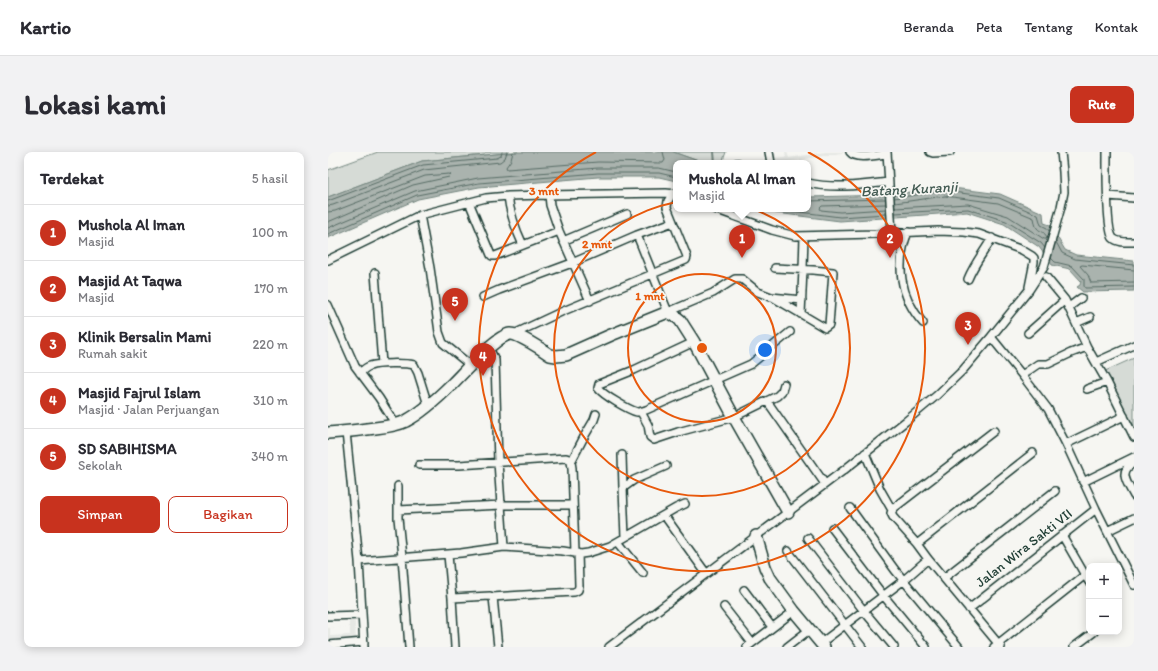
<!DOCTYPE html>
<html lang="id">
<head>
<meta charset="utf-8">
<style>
  body { margin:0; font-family:Itim,sans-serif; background:#f2f2f3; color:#2b2b33 }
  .controls { position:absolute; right:12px; bottom:12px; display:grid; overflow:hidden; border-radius:8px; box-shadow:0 2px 10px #0003 }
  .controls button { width:36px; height:36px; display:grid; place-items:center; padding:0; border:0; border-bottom:1px solid #e1e1e2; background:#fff; color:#2b2b33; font:20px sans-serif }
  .you { position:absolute; left:437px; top:198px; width:14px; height:14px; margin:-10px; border:3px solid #fff; border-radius:50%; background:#1a73e8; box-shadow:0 0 0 6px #1a73e833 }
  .badge { display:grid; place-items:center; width:26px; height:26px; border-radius:50%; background:#c8321e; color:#fff; font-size:13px; font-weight:700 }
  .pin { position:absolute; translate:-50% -33px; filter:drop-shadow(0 1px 2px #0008) }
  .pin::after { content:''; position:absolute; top:21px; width:14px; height:12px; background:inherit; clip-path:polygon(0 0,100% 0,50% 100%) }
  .popup { position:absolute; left:345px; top:8px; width:138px; height:52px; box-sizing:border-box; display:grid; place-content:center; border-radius:8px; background:#fff; filter:drop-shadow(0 1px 3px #0005); font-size:13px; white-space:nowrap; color:#7c7c81 }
  .popup b { font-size:15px; color:#2b2b33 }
  .popup::after { content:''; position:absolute; left:50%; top:100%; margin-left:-8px; border:8px solid transparent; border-top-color:#fff }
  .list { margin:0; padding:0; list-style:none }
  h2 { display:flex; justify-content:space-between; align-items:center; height:52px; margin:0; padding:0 16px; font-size:17px }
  h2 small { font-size:13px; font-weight:400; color:#7c7c81 }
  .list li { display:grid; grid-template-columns:26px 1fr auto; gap:12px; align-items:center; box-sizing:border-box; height:56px; padding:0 16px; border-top:1px solid #e1e1e2 }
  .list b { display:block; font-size:15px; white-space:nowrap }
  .list p { margin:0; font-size:13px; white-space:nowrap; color:#7c7c81 }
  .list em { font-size:13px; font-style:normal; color:#7c7c81 }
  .actions { display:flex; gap:8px; padding:12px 16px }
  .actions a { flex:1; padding:9px 0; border:1px solid #c8321e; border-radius:8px; text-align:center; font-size:14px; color:#c8321e }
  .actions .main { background:#c8321e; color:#fff }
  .map { position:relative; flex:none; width:806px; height:495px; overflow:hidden; border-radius:8px }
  header { display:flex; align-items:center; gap:24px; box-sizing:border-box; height:56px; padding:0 20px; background:#fff; border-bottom:1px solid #e1e1e2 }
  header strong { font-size:19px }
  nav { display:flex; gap:22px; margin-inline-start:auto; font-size:14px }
  .intro { display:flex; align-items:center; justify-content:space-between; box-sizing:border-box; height:96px; padding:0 24px }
  h1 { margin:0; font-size:28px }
  .button { padding:10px 18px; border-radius:8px; background:#c8321e; color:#fff; font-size:14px; font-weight:700 }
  main { display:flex; gap:24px; padding:0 24px }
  aside { flex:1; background:#fff; border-radius:8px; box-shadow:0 2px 10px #0003 }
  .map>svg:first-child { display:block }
  .built { fill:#e6e8e4; fill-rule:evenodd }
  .green { fill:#d6dbd6; stroke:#7a8c85 }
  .water { fill:#aab3ae; stroke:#72847d }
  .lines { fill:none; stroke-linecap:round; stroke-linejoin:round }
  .shore { stroke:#576c65; stroke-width:1 }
  .stream { stroke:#72847d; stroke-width:2 }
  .street-casing { stroke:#1f3d34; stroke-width:10 }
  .secondary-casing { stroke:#1f3d34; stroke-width:14 }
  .street { stroke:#f6f6f2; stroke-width:7 }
  .secondary { stroke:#f6f6f2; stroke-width:11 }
  .ring { fill:none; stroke:#e8590c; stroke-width:2 }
  .labels { text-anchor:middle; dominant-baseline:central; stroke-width:3.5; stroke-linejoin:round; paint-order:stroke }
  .street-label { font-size:14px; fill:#1f3d34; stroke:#f6f6f2 }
  .water-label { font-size:15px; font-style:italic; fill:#425a52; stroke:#f6f6f2 }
  .centre { fill:#e8590c; stroke:#f6f6f2; stroke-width:2 }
  .ring-label { font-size:12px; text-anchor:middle; font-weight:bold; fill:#e8590c; stroke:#f6f6f2; stroke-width:3.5; stroke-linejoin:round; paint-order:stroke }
</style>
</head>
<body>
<header>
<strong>Kartio</strong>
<nav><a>Beranda</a><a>Peta</a><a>Tentang</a><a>Kontak</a></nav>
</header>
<div class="intro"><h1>Lokasi kami</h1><a class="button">Rute</a></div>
<main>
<aside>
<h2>Terdekat<small>5 hasil</small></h2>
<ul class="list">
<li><span class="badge">1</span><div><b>Mushola Al Iman</b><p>Masjid</p></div><em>100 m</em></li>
<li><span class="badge">2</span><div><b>Masjid At Taqwa</b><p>Masjid</p></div><em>170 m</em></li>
<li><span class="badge">3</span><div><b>Klinik Bersalin Mami</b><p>Rumah sakit</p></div><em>220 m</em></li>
<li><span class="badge">4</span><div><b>Masjid Fajrul Islam</b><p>Masjid · Jalan Perjuangan</p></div><em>310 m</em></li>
<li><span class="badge">5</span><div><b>SD SABIHISMA</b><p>Sekolah</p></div><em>340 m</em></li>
</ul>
<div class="actions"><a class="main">Simpan</a><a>Bagikan</a></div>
</aside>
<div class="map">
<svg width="806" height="495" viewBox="0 0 806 495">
  <rect width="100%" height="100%" fill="#f6f6f2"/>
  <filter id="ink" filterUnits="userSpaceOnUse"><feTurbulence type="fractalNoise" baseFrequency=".025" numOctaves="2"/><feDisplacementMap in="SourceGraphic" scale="8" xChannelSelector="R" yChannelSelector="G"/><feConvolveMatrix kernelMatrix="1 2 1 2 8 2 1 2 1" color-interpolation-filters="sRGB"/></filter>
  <g filter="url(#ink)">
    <path class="built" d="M443 0H447L448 6 458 5 457 0H459L461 6 497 0H519L454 11H446Z
      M26 461 28 487 0 489V475V476L21 475V465ZM22 475V483L2 484V476Z"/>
    <path class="green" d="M50 0H190L94 9 0 45V18Z
      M345 0H398L394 11H376Z
      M806 206V288L775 220Z"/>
    <path class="water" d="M190 0H345L376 11H348V29L331 25H270L151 35 90 47 0 86V45L94 9Z
      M617 35 672 42 715 61 716 71 722 73 737 98 748 103 806 109V139L755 140 749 135 752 133 753 129 742 117 724 113 711 95 676 72 639 60 512 69 448 61 438 57H480V45L561 43Z"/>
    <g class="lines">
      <path class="shore" d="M185 0 183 8 178 15 179 17 270 10 335 11 337 8 335 0
        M566 46 617 39 671 46 710 63 713 73 719 76 721 79
        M0 49 95 13 169 6 173 4 174 0
        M480 49 557 47
        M567 51 617 44 670 51 706 66C707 70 707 74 709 76 713 81 716 78 719 86L718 87H716L680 64 640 52 567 56
        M558 52 494 54 492 56 493 58 512 60 558 57
        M0 54 5 53 96 18 172 10 177 6 179 0
        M449 57 512 65 558 62
        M0 60 7 59 97 24 121 22 123 23 121 25 85 33 0 70
        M567 61 640 57 678 69 713 91 717 96
        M0 76 87 39 150 26 270 16H331L348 20
        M0 82 89 43 151 31 270 21H331L348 25
        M728 90 734 101 747 107 806 113
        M723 106 727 110 744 114 756 127V134L757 136 806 135
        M806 118 754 113 752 114 760 123 763 131 806 130"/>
      <path class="stream" d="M386 0 387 11"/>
      <defs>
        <path id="street" d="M441 0 443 11
          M522 0C528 8 549 3 558 2
          M559 0 564 81
          M602 0 605 1 622 0
          M779 0C779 14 778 78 785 86 790 91 800 90 806 90
          M409 11H410
          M480 31C506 37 534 33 560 30
          M221 43 222 53 231 79 262 149
          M180 44C182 62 187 76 195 93
          M780 44 806 46
          M141 50 163 103 164 104H167L231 79
          M387 57 444 78 467 84 547 82 610 79 636 80 651 82 694 98 704 104 706 106V110L701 135
          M92 63 102 116 111 180 115 191 142 213
          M580 80C567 112 572 145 595 171
          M309 83 340 160 385 141 407 127H414L430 140 443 145 474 148
          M235 89 299 62
          M0 108 92 63 158 46 180 44 218 43 338 41 348 42
          M47 121 54 212
          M718 125 737 148
          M640 127C646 112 656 100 664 86
          M155 145 171 138 244 111 309 83 345 70
          M446 146 497 176 501 173 505 120 485 118 447 116
          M0 153 27 214 51 246 68 273
          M741 155 753 146
          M473 162 475 117 476 84
          M748 171 762 165
          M700 181 737 148 759 195
          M186 182 233 160 358 108 359 105 358 102 339 55 340 49 345 41
          M663 185 694 223 720 257 738 292 768 357 806 433
          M366 190 306 218 271 232 270 236C275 243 301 258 309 260 312 260 315 259 318 258L423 212 462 180
          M768 210 806 193
          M32 221C35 218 38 215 42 214 50 211 77 211 86 213L90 221 100 253
          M694 223 710 212H720L743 201 759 195 779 230
          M759 237 779 230 806 285
          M439 249 497 332
          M313 260 320 273 322 285 326 288 350 280 406 265 449 244 454 239 456 232
          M666 279 566 356 563 361 565 365 589 392 600 407 673 495
          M18 280 31 409 36 495
          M738 292 796 264
          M537 301 552 337 564 358
          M294 303 295 336
          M243 310 256 285 266 268 268 262
          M806 311C789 319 800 332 806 344
          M91 313H131L238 306 241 307 243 310 244 316 247 400
          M755 330 806 305
          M70 334V366L74 405 81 495
          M522 356 567 418 631 495
          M70 358 174 353H245
          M336 363 378 421
          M504 376 555 443 598 495
          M779 379 806 366
          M734 383 761 430
          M297 385 295 336 306 328 338 314
          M480 386 536 459 566 495
          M290 390 315 421
          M589 392 705 301
          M176 395 235 399 253 402 260 401 282 394 348 356 357 352
          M460 399 534 495
          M120 403 124 446 127 495
          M31 409 133 401 176 395 170 310 167 208 164 202 159 198
          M616 426 727 339
          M416 438 444 475
          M164 445 246 440 250 438 251 434 250 401
          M124 446 162 444 165 445 170 495
          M396 455 424 491
          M641 457 768 357
          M0 464 34 463
          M493 491 576 428 600 407
          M0 493 36 490
          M281 495 516 318 578 269 608 244 635 218 663 185 701 138 716 115 733 55 736 40 735 20 733 0
          M419 495 466 459
          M459 495 481 478
          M666 495 757 423
          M746 495 766 480"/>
        <path id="secondary" d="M0 281C13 280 26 279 39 277 52 275 66 275 78 269 95 260 111 245 125 231 136 220 168 184 182 182 189 181 215 198 222 203L228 204 238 203 283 183 340 160 347 164 352 168 366 190 406 265 460 360
          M428 384 437 415 442 426 466 459 496 495"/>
      </defs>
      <use href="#street" class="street-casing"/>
      <use href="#secondary" class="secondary-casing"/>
      <use href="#street" class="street"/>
      <use href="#secondary" class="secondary"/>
    </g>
  </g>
  <g class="ring">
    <circle cx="374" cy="196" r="74"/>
    <circle cx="374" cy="196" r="148"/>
    <path d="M480 0A223 223 0 1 1 268 0"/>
  </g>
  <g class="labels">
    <g class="street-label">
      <text transform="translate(696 396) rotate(-38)">Jalan Wira Sakti VII</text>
    </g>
    <g class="water-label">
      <text transform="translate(581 37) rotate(-3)">Batang Kuranji</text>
    </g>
  </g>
  <circle cx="374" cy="196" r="6" class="centre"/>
  <g class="ring-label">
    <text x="216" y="43">3 mnt</text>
    <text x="269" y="96">2 mnt</text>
    <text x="322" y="148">1 mnt</text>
  </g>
</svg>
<div class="controls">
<button>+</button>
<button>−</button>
</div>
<div class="you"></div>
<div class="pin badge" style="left:414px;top:106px">1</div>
<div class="popup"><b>Mushola Al Iman</b>Masjid</div>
<div class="pin badge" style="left:562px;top:106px">2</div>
<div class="pin badge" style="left:640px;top:193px">3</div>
<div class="pin badge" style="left:155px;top:224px">4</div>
<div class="pin badge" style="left:127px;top:169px">5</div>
</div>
</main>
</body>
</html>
